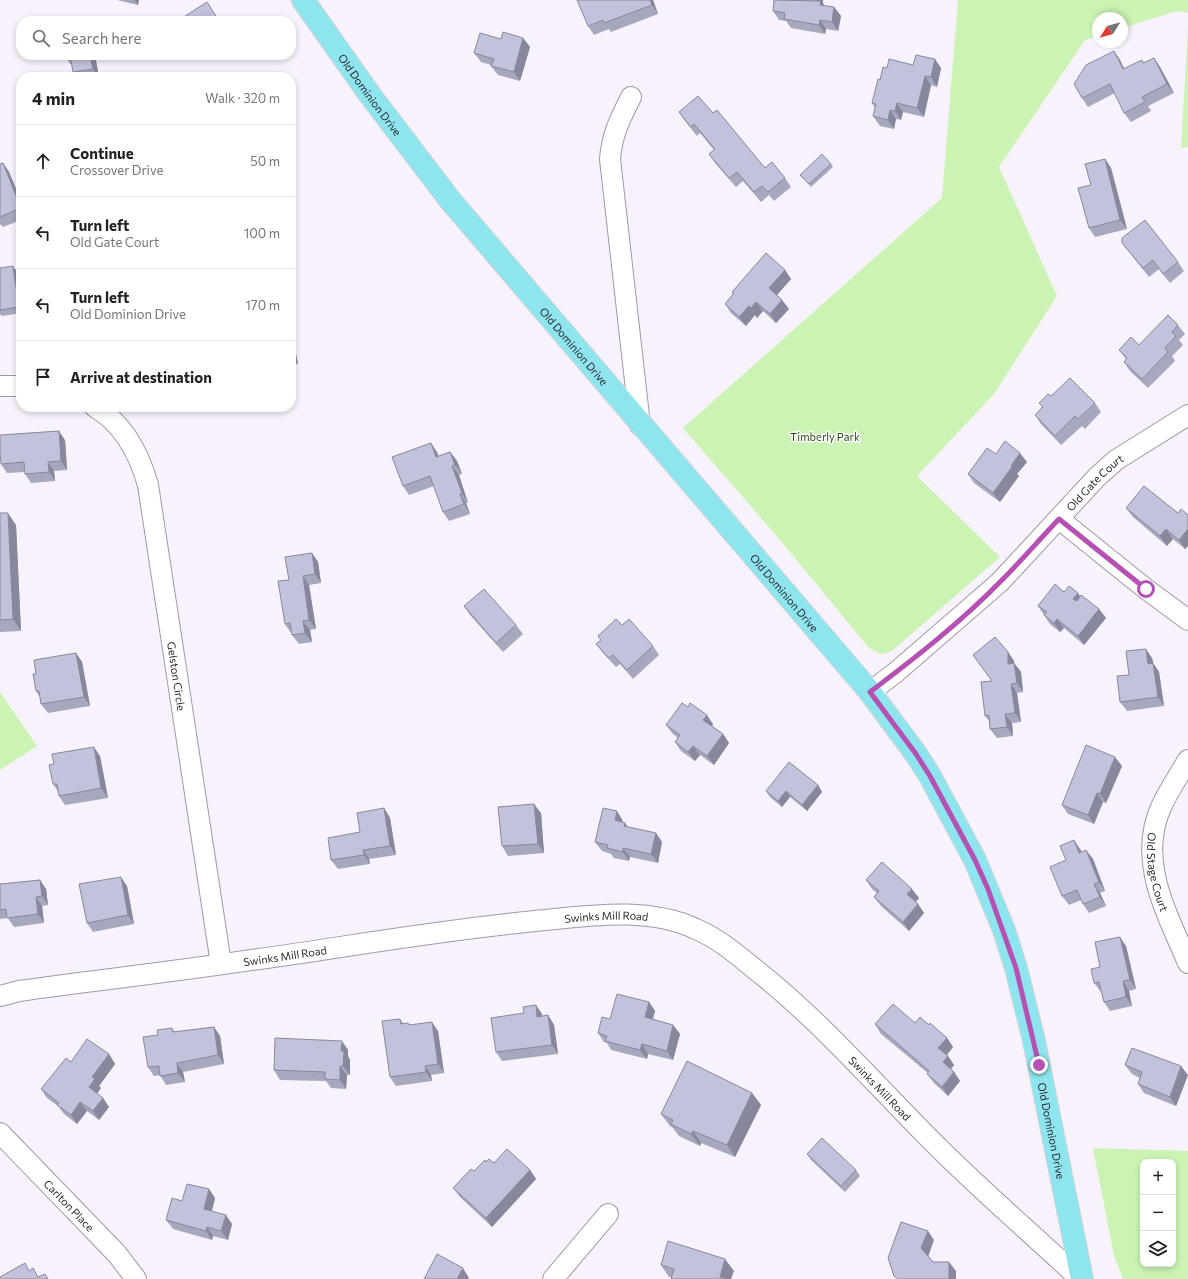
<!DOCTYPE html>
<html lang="en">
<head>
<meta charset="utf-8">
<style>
  body { margin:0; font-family:Commissioner,sans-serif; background:#f6f6f6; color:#202124 }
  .controls { position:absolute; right:12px; bottom:12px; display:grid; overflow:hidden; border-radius:8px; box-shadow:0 2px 6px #0003 }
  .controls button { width:36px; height:36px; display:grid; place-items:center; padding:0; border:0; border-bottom:1px solid #e0e0e0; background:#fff; color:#202124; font:20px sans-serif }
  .compass { position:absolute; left:1092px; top:12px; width:36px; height:36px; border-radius:50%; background:#fff; box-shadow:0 2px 6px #0003; rotate:233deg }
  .stop { position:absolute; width:12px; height:12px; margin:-9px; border:3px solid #b650b5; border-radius:50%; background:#fff }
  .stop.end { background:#b650b5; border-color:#fff; box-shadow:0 1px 4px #0008 }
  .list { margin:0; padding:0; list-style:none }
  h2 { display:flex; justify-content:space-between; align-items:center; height:52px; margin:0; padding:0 16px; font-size:17px }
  h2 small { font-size:13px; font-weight:400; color:#757577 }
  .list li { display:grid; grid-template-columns:26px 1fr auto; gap:12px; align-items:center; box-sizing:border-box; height:72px; padding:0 16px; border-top:1px solid #e0e0e0 }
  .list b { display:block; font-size:15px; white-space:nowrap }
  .list p { margin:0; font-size:13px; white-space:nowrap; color:#757577 }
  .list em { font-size:13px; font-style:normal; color:#757577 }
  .icon { flex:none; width:22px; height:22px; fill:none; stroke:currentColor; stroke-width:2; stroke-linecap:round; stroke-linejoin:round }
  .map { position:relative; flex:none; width:1188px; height:1279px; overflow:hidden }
  .search { position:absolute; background:#fff; box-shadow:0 2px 6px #0003; left:16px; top:16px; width:280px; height:44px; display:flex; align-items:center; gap:10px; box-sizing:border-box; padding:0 14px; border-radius:16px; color:#757577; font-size:15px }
  .panel { position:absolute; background:#fff; box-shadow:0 2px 6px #0003; left:16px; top:72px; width:280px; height:340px; border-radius:16px }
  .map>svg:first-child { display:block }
  .green { fill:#cbf3b4; fill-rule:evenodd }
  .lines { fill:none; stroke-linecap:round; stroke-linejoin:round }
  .minor-casing { stroke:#a396ac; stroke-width:22 }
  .major-casing { stroke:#d5d4d6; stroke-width:24 }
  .minor { stroke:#fff; stroke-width:20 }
  .major { stroke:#8ee5ed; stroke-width:22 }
  .wall { fill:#a6a8be }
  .shaded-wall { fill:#87889b }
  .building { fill:#c1c3dd; stroke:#87889b }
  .route { stroke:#b650b5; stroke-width:5 }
  .labels { text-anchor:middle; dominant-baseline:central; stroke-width:3; stroke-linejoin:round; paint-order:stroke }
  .street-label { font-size:11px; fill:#2d2831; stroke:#fff }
  .park-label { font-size:11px; fill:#294812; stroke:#fff }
</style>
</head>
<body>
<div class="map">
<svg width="1188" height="1279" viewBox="0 0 1188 1279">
  <rect width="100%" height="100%" fill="#f8f2fc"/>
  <path class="green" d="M958 0H1188V13L1177 11 1122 28V18H1098V36L1085 40 999 167 1057 296 994 394 917 476 1000 557 892 651 881 654 869 648 780 540 683 428 942 198Z
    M1188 25V147L1181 148Z
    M0 692 37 746 0 770Z
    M1093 1148 1188 1151V1279H1123L1114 1256ZM1143 1162H1173V1264H1143Z"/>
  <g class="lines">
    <defs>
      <g id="minor">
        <path d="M631 97C620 119 612 134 610 159L640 425"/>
        <path d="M0 386H21"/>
        <path id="s1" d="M95 407C124 424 139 453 148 485L221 964"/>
        <path d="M1059 519 1146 589 1188 620"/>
        <path id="s2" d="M870 692 895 673 1000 582 1097 477 1116 460 1188 415"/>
        <path id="s3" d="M1188 760C1179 775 1169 790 1162 805 1136 860 1167 913 1188 963"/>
        <path id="s4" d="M0 996 19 991C99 980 179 971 259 959 351 946 443 930 535 921 588 916 647 906 696 929 717 938 734 952 751 966 813 1014 866 1074 921 1130 971 1182 1027 1229 1080 1279"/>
        <path id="s5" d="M0 1133 117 1254 136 1279"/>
        <path d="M553 1279 608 1214"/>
      </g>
      <g id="major">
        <path id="s6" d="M303 0 370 95 450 200 870 692 916 754 930 776 975 860 1004 930 1016 968 1034 1041 1082 1279"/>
      </g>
    </defs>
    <use href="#minor" class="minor-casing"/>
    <use href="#major" class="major-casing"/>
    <use href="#minor" class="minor"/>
    <use href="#major" class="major"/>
  </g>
  <path class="wall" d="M117 0H139L138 5Z
    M653 0 658 14 611 32 609 29 594 35 588 26Z
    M774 0H823V3L824 6 834 7 841 16 838 31 826 29 825 34 791 28 786 21 779 20 773 11Z
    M523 38 530 47 520 81 498 75 491 66V65L481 62 474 53 501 39Z
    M1114 51 1120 60 1124 69 1142 60 1144 63 1154 58 1160 67 1174 93 1148 106 1151 111 1131 122 1124 113 1115 93 1088 107 1082 98Z
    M61 55H95L99 77H76L73 72 72 64H70L66 57H62Z
    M182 55H193L185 60Z
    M913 65 941 68 937 87 931 85 924 117 903 112 901 120 896 119 894 129 880 126 873 116 875 108 872 103 880 80 887 68Z
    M679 112 713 113 765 168 785 178 791 187 774 201 769 195 761 202 743 181 736 187 715 163 709 154 714 150 700 133 697 136 685 121Z
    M1105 159 1111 168 1127 229 1095 237 1089 228 1091 185Z
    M3 163 9 172 21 201V220L3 227 0 224V164Z
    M831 164 833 167 811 187 800 175Z
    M1122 243 1178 262 1184 271 1170 283 1159 269 1149 277 1129 252Z
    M785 270 791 279 777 295 782 300 789 309 776 323 763 311 757 318 755 315 746 326 731 313 725 304 733 294 732 292Z
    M17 272 21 297V313L2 316 0 314V310Z
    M1178 325 1185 334 1179 340 1183 345 1172 356 1175 361 1148 388 1130 371 1124 362 1126 359 1119 350 1139 345Z
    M291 331 298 364 291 365Z
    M1051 396 1095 403 1101 412 1085 429 1082 426 1061 445 1041 424 1035 415 1042 407 1039 403Z
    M65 440 67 470 54 471 55 481 31 483 25 474V472L7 473 1 464Z
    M437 452 438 456 450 452 457 461 462 474 459 475 468 503H466L470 514 449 521 443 512 434 486 409 495 403 486Z
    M996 454 1027 462 1017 474 1019 476 1000 502 974 483 968 474Z
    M1126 508 1188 515V546L1185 549 1173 539 1167 546 1133 517Z
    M0 513 16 525 21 631 0 632Z
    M312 553 318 562 321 583 309 585 316 629 310 630 312 642 299 644 292 635V633H291L285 624 289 580Z
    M1064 592 1081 596 1099 609 1106 618 1084 645 1064 628 1060 632 1050 624 1038 606Z
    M464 606 516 625 523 634 503 652 470 615Z
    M622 625 653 646 659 655 633 679 620 664 616 667 603 653 596 644 601 640 598 636Z
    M1008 652 1014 661V663L1021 672 1023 692 1017 693 1021 722 1012 723 1013 736 997 738 990 729V722L985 716 992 681Z
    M76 653 82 662 90 706 48 713 41 704 40 697 36 691V674Z
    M1152 658 1153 663 1159 672 1164 706 1127 711 1120 702 1129 675Z
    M713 724 712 726 723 734 729 743 714 765 700 755 695 761 681 751 675 742 678 738 673 734 666 725Z
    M100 756 108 798 65 805 59 796V793L53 784 54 764Z
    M1122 766 1106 803 1103 802 1094 824 1068 814 1062 805Z
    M818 785 822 792 807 811 790 797 782 807 770 797 766 791Z
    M384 808 390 818 396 855 369 859 370 864 338 869 331 860 360 832Z
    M541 813 544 853 508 856 502 846Z
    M623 821V822L625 823 628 827 656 833 662 842 658 863 630 857 629 861 614 858 611 854 602 851 595 842Z
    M1080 849 1082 852 1093 859 1105 891 1100 893 1106 906 1089 913 1083 904 1081 900 1069 905 1062 896 1066 860Z
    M40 880 46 889 48 905 42 906 44 923 14 927 8 918 0 919V884Z
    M866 880 919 898 915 902 918 904 924 913 909 931 881 906 874 897 877 893 872 889Z
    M127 886 134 924 93 932 87 923Z
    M1126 946 1136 989 1129 991 1132 1006 1110 1011 1104 1002 1101 992 1094 983 1100 967Z
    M649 1002 655 1011 653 1019 673 1025 680 1034 673 1060 648 1054 647 1059 611 1050 607 1043 604 1042 598 1033 610 1019Z
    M542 1014V1016L548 1015 554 1025 558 1054 502 1061 496 1052Z
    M400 1019 403 1023H408L410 1025 438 1031 444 1073 431 1075 432 1081 396 1086 390 1077Z
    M915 1023 929 1025 947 1038 953 1047 947 1055 954 1065 951 1069 954 1072 960 1081 948 1096 934 1083 927 1074 928 1073 881 1034 875 1024Z
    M214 1027 220 1036 224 1064 183 1072 185 1082 166 1085 160 1075 154 1076 148 1067 158 1035 172 1028 175 1032Z
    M348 1050V1056L350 1060V1075H347L346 1089 331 1088 326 1081 280 1080 274 1070Z
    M109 1054 115 1064 99 1086 101 1088 97 1094 103 1098 109 1107 99 1120 87 1111 77 1124 64 1114 58 1106 47 1098 41 1089 71 1062Z
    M1125 1065 1188 1075 1176 1106 1144 1093 1138 1084 1140 1078 1132 1074Z
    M752 1093 761 1105 735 1157 701 1143 700 1146 679 1136 673 1128 670 1126 661 1114Z
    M807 1154 856 1170 860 1176 845 1192 811 1160Z
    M486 1162 530 1170 536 1179 492 1227 460 1197 453 1188Z
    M209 1189 215 1198 212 1211 232 1224 228 1240 213 1236 212 1240 173 1229 166 1220Z
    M661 1265 734 1271 671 1277H669Z"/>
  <path class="shaded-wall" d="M134 0H139L138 5Z
    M650 0H653L658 14 652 5Z
    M816 0H823V3L827 10V14Z
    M834 7 841 16 838 31 832 22Z
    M820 20 826 29 825 34 819 25Z
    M523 38 530 47 520 81 514 72Z
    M1114 51 1120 60 1129 79 1123 69Z
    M90 55H95L99 77 93 69Z
    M1154 58 1160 67 1174 93 1167 84Z
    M935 59 941 68 937 87 931 77Z
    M925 76 931 85 924 117 917 108Z
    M897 103 903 112 901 120 895 111Z
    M890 110 896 119 894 129 888 120Z
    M1105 159 1111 168 1127 229 1120 220Z
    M3 163 9 172 21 201V207Z
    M13 266 17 272 21 297V309L19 307Z
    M785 270 791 279 775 297 769 288Z
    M782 300 789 309 776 323 770 314Z
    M756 302 763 311 757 318 751 308Z
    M749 306 755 315 746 326 739 317Z
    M291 331 298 364 291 355Z
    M59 431 65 440 67 470 61 461Z
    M431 443 437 452 442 466 436 457Z
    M450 452 457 461 462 474 455 465Z
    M1020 453 1027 462 1017 474 1019 476 1000 502 993 493 1011 466Z
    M48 462 54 471 55 481 49 472Z
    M452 466 459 475 468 503 462 493Z
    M460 494 466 503 470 514 464 504Z
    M8 513 16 525 21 631 13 619Z
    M1166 529 1173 539 1167 546 1160 536Z
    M1188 529V546L1185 549 1179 540Z
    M312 553 318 562 321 583 315 574Z
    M303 576 309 585 316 629 309 620Z
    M1078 593 1084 602 1080 608 1073 599Z
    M1099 609 1106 618 1084 645 1078 636Z
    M1057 619 1064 628 1060 632 1054 623Z
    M303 621 310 630 312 642 305 633Z
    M1146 649 1152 658 1153 663 1159 672 1164 706 1158 697 1148 664Z
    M1008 652 1014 661 1015 673 1008 664Z
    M76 653 82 662 90 706 84 697Z
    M1014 663 1021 672 1023 692 1017 683Z
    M1011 684 1017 693 1021 722 1015 713Z
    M1005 714 1012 723 1013 736 1007 727Z
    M707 715 713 724 710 729 703 720Z
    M723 734 729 743 714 765 707 756Z
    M693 746 700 755 695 761 688 752Z
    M94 747 100 756 108 798 101 788Z
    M1115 757 1122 766 1106 803 1100 794Z
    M818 785 822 792 807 811 802 805Z
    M786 791 790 797 782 807 778 801Z
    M1097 793 1103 802 1094 824 1088 815Z
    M534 804 541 813 544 853 538 844Z
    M384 808 390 818 396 855 390 846Z
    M617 811 623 821 621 829 615 820Z
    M625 823 631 832 624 826Z
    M656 833 662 842 658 863 651 854Z
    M1074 840 1080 849 1086 862 1079 853Z
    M623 848 630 857 629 861 623 852Z
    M363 850 369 859 370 864 364 855Z
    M1086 850 1093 859 1105 891 1099 882Z
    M121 877 127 886 134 924 128 915Z
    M40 880 46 889 48 905 42 896Z
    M1094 884 1100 893 1106 906 1100 897Z
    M912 889 919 898 914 904 907 894Z
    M36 897 42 906 44 923 38 914Z
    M918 904 924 913 909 931 903 922Z
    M1120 937 1126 946 1136 989 1130 980Z
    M1123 981 1129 991 1132 1006 1126 997Z
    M649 1002 655 1011 651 1026 645 1017Z
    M536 1005 542 1014 543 1026 537 1017Z
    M548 1015 554 1025 558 1054 552 1045Z
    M432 1022 438 1031 444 1073 438 1064Z
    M673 1025 680 1034 673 1060 667 1051Z
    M214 1027 220 1036 224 1064 218 1055Z
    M947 1038 953 1047 945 1057 938 1048Z
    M342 1041 348 1050V1056L350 1060V1075L343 1066 341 1051Z
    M642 1044 648 1054 647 1059 640 1050Z
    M109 1054 115 1064 99 1086 101 1088 95 1096 89 1087 92 1077Z
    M948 1056 954 1065 949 1071 943 1062Z
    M177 1063 183 1072 185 1082 178 1073Z
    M340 1066 347 1075 346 1089 340 1080Z
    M425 1066 431 1075 432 1081 426 1072Z
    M1181 1066 1188 1075 1176 1106 1170 1097Z
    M954 1072 960 1081 948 1096 942 1087Z
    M752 1093 761 1105 735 1157 727 1145Z
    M103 1098 109 1107 99 1120 93 1111Z
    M80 1102 87 1111 77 1124 71 1115Z
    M693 1131 701 1143 700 1146 691 1134Z
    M530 1170 536 1179 492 1227 486 1218Z
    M209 1189 215 1198 210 1218 204 1209Z
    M226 1215 232 1224 228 1240 221 1231Z
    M207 1227 213 1236 212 1240 206 1231Z
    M928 1231 934 1240 928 1257 921 1248Z
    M725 1259 734 1271 731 1279H722L720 1277Z
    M949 1262 956 1271V1279H949Z
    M463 1268 469 1278 468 1279H457Z"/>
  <path class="building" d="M577 0H650L652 5 604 23 603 20 588 26Z
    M774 0 821 1 820 5 834 7 832 22 820 20 819 25 784 19 785 13 773 11Z
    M207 2 219 21H180L179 20Z
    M503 32 523 38 514 72 491 66 494 59 474 53 480 33 501 39Z
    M1114 51 1123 69 1142 60 1143 63 1154 58 1167 84 1142 97 1145 102 1124 113 1110 84 1082 98 1074 84 1086 65Z
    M70 55H90L93 69 73 72Z
    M916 55 935 59 931 77 925 76 917 108 897 103 895 111 890 110 888 120 873 116 876 104 872 103 878 79 880 80 883 67 887 68 889 59 913 65Z
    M698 96 713 113 717 110 765 168 772 162 785 178 768 192 762 186 754 192 737 172 729 178 709 154 715 149 694 124 691 127 679 112Z
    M822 154 831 164 809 184 800 175Z
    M1105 159 1120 220 1089 228 1078 188 1091 185 1085 164Z
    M3 163 21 208 0 217V164Z
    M1145 220 1178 262 1163 274 1153 260 1143 268 1122 243V238Z
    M766 253 785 270 769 288 782 300 770 314 756 302 751 308 749 306 739 317 725 304 734 293 732 292Z
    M13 266 19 307 0 310V268Z
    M1168 315 1178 325 1172 332 1176 336 1165 348 1168 352 1142 379 1124 362 1127 358 1119 350 1131 337 1139 345Z
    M1070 378 1095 403 1078 419 1075 416 1055 436 1035 415 1043 407 1039 403 1048 394 1051 396Z
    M59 431 61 461 48 462 49 472 25 474 24 462 1 464 0 452V435Z
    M1005 441 1020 453 1011 466 1012 467 993 493 968 474 987 448 996 454Z
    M431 443 436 457 450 452 455 465 452 466 462 493 460 494 464 504 443 512 430 476 403 486 392 457Z
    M1144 486 1178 513 1181 509 1188 515V529L1179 540 1166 529 1160 536 1126 508Z
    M0 513H8L13 619 0 620Z
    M312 553 315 574 303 576 309 620 303 621 305 633 292 635 290 623 285 624 278 581 289 580 285 557Z
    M1055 584 1064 592 1069 586 1078 593 1073 599 1077 601 1081 595 1099 609 1078 636 1057 619 1054 623 1044 615 1047 612 1038 606Z
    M484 589 516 625 496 643 464 606Z
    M616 619 622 625 629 619 653 646 627 670 613 655 609 658 596 644 601 640 598 636Z
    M995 637 1008 652V664L1014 663 1017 683 1011 684 1015 713 1005 714 1007 727 990 729 989 715 985 716 981 682 992 681 973 655Z
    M1146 649 1148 664 1153 663 1158 697 1120 702 1117 676 1129 675 1126 651Z
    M76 653 84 697 41 704 39 691H36L33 674H36L34 660Z
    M682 703 688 707 690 703 707 715 703 720 723 734 707 756 693 746 688 752 675 742 680 735 666 725Z
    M1086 745 1115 757 1100 794 1097 793 1088 815 1062 805Z
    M94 747 101 788 59 796 57 784H53L49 765 54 764 52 754Z
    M789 762 818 785 802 805 786 791 778 801 766 791Z
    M534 804 538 844 502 846 498 807Z
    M384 808 390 846 363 850 364 855 331 860 328 838 360 832 357 813Z
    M603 808 617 811 615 820 625 823 624 826 656 833 651 854 623 848V852L607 848 608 845 595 842Z
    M1074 840 1079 853 1086 850 1099 882 1094 884 1100 897 1083 904 1077 890 1062 896 1050 867 1066 860 1060 846Z
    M882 862 912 889 907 894 918 904 903 922 874 897 879 891 866 880Z
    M121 877 128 915 87 923 79 884Z
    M40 880 42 896 36 897 38 914 7 918 6 909 0 910V884Z
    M1120 937 1130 980 1123 981 1126 997 1104 1002 1099 982 1094 983 1091 969 1100 967 1095 942Z
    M617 994 649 1002 645 1017 673 1025 667 1051 642 1044 640 1050 605 1041 607 1036 598 1033 602 1017 610 1019Z
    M893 1004 915 1023 920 1017 929 1025 930 1023 947 1038 938 1048 948 1056 943 1062 954 1072 942 1087 927 1074 929 1071 875 1024Z
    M536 1005 537 1017 548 1015 552 1045 496 1052 491 1018 524 1013 523 1007Z
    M400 1019 401 1024 408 1023 409 1025 432 1022 438 1064 425 1066 426 1072 390 1077 382 1021Z
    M214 1027 218 1055 177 1063 178 1073 160 1076 159 1066 148 1067 143 1037 158 1035 157 1030 172 1028 173 1032Z
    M275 1038 342 1041 341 1051H344L343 1066H340V1080L325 1079V1072L274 1070Z
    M87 1039 109 1054 92 1077 95 1079 89 1087 103 1098 93 1111 80 1102 71 1115 57 1105 59 1103 41 1089 66 1058 71 1062Z
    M1132 1048 1181 1066 1170 1097 1138 1084 1142 1072 1125 1065Z
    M687 1061 752 1093 727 1145 693 1131 691 1134 671 1124 673 1120 661 1114Z
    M822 1138 856 1170 841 1186 807 1154Z
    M507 1149 530 1170 486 1218 453 1188 471 1169 474 1171 485 1160 486 1162 489 1159 494 1163Z
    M187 1184 209 1189 204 1209 226 1215 221 1231 207 1227 206 1231 166 1220 172 1198 182 1201Z
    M901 1222 928 1231 921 1248 933 1262H949V1279H898L894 1276 888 1258Z
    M668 1241 725 1259 720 1277 728 1279H671L674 1269 661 1265Z
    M437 1254 463 1268 457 1279H424Z
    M25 1263 29 1271 33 1268 38 1277 45 1274 48 1279H0V1277Z"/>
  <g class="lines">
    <path class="route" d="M1039 1065 1016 968 988 889 975 860 930 776 916 754 870 692C915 658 961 622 1001 581 1021 561 1039 540 1059 519L1146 589"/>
  </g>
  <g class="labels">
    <g class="street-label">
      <text stroke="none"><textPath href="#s6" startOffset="116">Old Dominion Drive</textPath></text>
      <text stroke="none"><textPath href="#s6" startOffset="440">Old Dominion Drive</textPath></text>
      <text stroke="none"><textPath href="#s2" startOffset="308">Old Gate Court</textPath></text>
      <text stroke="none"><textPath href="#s6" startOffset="764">Old Dominion Drive</textPath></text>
      <text stroke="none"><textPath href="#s1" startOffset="290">Gelston Circle</textPath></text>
      <text stroke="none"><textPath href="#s3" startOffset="121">Old Stage Court</textPath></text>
      <text stroke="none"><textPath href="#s4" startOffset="612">Swinks Mill Road</textPath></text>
      <text stroke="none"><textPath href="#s4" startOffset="288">Swinks Mill Road</textPath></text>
      <text stroke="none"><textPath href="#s4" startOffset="948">Swinks Mill Road</textPath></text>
      <text stroke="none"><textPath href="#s6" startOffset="1376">Old Dominion Drive</textPath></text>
      <text stroke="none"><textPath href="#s5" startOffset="100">Carlton Place</textPath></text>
    </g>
    <g class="park-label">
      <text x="825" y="436">Timberly Park</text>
    </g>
  </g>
</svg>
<div class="controls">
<button>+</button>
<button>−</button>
<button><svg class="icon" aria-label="layers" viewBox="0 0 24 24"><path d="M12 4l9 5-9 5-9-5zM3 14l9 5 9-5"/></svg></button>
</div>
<svg class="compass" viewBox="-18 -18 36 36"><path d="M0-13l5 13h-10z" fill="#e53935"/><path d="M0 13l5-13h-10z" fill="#757577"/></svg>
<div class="stop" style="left:1146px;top:589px"></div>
<div class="stop end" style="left:1039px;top:1065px"></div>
<div class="search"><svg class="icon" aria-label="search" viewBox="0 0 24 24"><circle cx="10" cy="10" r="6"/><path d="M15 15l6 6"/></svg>Search here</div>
<section class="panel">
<h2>4 min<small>Walk · 320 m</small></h2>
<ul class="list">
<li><svg class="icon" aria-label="ahead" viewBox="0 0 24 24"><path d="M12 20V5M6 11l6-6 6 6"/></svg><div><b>Continue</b><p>Crossover Drive</p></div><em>50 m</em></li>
<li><svg class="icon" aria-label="left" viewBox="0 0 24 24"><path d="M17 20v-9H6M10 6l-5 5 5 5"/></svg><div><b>Turn left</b><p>Old Gate Court</p></div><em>100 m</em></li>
<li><svg class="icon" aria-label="left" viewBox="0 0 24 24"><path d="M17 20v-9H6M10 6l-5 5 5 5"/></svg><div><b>Turn left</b><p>Old Dominion Drive</p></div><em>170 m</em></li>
<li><svg class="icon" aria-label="arrive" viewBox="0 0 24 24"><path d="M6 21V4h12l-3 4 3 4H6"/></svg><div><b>Arrive at destination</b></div></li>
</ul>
</section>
</div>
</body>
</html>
